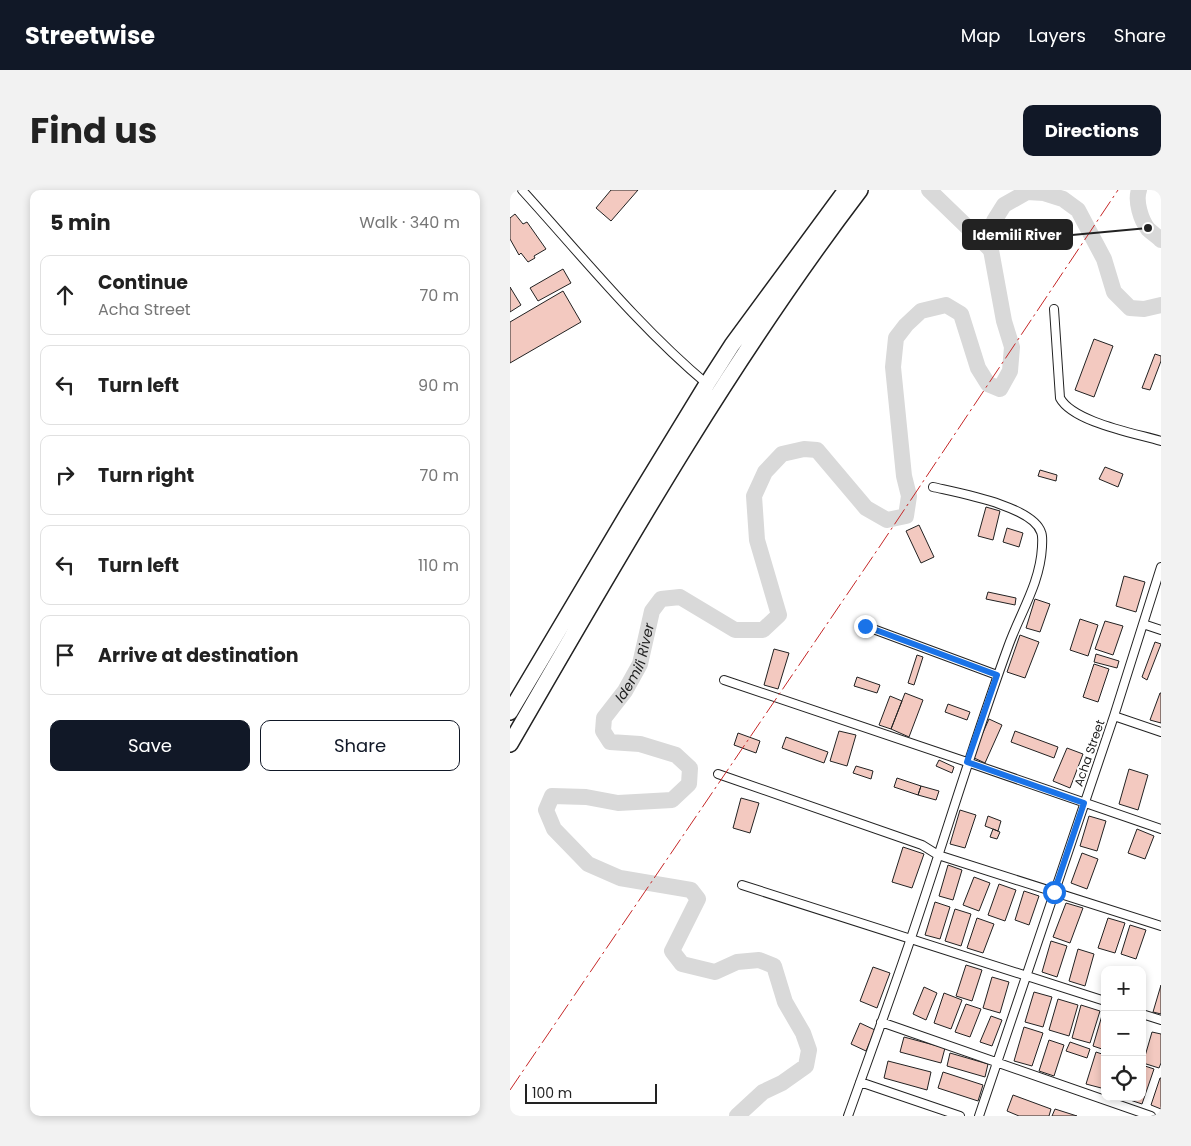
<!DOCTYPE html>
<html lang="en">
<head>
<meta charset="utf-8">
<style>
  body { margin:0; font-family:Poppins,sans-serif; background:#f2f2f2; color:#222 }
  .controls { position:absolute; right:15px; bottom:15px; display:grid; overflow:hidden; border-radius:10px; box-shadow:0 2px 8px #0003 }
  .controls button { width:45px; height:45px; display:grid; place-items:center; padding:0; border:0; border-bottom:1px solid #e0e0e0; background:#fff; color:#222; font:25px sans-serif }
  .scale { position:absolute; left:15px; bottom:12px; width:132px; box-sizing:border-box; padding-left:5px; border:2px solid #222; border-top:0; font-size:14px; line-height:18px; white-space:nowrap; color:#222; -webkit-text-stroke:4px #fff; paint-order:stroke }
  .stop { position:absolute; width:15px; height:15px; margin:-11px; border:4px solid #1a73e8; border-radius:50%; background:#fff }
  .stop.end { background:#1a73e8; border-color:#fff; box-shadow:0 1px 5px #0008 }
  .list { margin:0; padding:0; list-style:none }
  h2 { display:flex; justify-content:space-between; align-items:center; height:65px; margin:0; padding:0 20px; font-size:21px }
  h2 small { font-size:16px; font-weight:400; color:#767676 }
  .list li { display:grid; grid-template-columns:32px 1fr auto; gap:15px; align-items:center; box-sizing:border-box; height:80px; margin:0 10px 10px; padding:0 10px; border:1px solid #e0e0e0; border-radius:10px }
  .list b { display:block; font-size:19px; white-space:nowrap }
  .list p { margin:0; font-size:16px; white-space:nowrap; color:#767676 }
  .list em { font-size:16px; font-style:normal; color:#767676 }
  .actions { display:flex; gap:10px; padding:15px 20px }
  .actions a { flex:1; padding:11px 0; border:1px solid #111827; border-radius:10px; text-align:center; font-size:18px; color:#111827 }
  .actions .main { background:#111827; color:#fff }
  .icon { flex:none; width:28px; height:28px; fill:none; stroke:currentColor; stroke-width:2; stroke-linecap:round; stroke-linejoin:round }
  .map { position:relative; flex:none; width:651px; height:926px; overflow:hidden; border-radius:10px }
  header { display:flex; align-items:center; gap:30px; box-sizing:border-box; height:70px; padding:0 25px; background:#111827; color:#fff }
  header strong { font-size:24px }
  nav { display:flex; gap:28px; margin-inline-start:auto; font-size:18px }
  .intro { display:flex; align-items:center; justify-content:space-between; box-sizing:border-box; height:120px; padding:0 30px }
  h1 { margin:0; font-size:35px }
  .button { padding:12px 22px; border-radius:10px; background:#111827; color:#fff; font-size:18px; font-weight:700 }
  main { display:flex; gap:30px; padding:0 30px }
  aside { flex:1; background:#fff; border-radius:10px; box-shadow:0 2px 8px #0003 }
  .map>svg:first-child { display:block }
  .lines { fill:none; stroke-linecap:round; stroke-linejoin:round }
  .river { stroke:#d9d9d9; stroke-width:16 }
  .building { fill:#f3c9c0; stroke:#222 }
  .street-casing { stroke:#222; stroke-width:10 }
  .highway-casing { stroke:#222; stroke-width:18 }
  .street { stroke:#fff; stroke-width:8 }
  .highway { stroke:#fff; stroke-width:15 }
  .power { stroke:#c62828; stroke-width:1; stroke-dasharray:18 4 2.5 4; stroke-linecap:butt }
  .route { stroke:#1a73e8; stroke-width:6 }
  .labels { text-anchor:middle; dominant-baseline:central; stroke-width:4; stroke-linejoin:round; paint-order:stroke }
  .street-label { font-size:12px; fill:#222; stroke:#fff }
  .water-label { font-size:14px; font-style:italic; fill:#222; stroke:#fff }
  .leader { fill:none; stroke:#222; stroke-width:2 }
  .callout-dot { fill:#222; stroke:#fff; stroke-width:2 }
  .callout { fill:#222; stroke:#222; stroke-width:2 }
  .callout-label { font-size:14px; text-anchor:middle; font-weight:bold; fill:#fff }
</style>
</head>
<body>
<header>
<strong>Streetwise</strong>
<nav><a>Map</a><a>Layers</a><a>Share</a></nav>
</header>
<div class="intro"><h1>Find us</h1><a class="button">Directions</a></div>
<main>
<aside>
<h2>5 min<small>Walk · 340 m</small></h2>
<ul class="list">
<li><svg class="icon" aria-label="ahead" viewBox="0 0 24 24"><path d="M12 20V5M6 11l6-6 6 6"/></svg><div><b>Continue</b><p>Acha Street</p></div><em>70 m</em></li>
<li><svg class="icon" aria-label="left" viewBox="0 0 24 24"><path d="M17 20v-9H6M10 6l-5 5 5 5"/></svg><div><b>Turn left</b></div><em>90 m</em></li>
<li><svg class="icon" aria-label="right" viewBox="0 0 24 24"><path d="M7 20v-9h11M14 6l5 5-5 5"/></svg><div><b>Turn right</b></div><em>70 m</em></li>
<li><svg class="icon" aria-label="left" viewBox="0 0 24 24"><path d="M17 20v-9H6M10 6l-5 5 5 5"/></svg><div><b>Turn left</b></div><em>110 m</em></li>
<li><svg class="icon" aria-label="arrive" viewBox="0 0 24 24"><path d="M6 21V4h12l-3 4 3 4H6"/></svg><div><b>Arrive at destination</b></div></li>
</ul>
<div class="actions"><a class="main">Save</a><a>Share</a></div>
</aside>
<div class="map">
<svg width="651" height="926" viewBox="0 0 651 926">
  <rect width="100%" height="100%" fill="#fff"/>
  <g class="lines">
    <g class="river">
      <path d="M419 0 481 60"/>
      <path d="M629 0C625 11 631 30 638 39 642 43 647 46 651 50"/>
      <path id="s1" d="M227 926 253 902 272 893 296 876 299 860 293 843 275 812 264 776 249 770 227 772 205 782 172 774 162 761 188 709 181 700 110 688 78 674 44 639 36 620 42 606 76 607 108 613 162 610 179 594 180 578 166 565 130 554 100 552 93 541 94 528 115 501 130 474 142 421 151 409 170 407 225 440H253L269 425 247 350 244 306 255 282 272 264 294 259 307 260 356 318 377 330 396 326 399 306 394 286 383 177 386 148 396 135 411 121 436 115 451 124 468 178 478 194 490 199 500 181 502 157 494 131 481 60 484 31 494 15 517 2 534 3 553 9 568 20 594 69 604 102 620 118 634 119 651 115"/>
    </g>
  </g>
  <path class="building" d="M101 0H128L101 31 86 18Z
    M5 24 13 34 17 32 36 59 24 66 25 68 18 72 11 63 9 65 0 49V28Z
    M53 79 61 93 28 111 20 98Z
    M0 97 11 115 0 122Z
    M53 101 71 132 0 173V132Z
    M584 149 603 156 584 207 565 200Z
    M645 164 651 166V171L640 200 632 198Z
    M595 277 613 284 608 297 589 289Z
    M530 280 547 285 546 291 528 286Z
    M476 317 490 321 483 350 468 346Z
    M409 335 424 367 411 373 396 341Z
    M497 338 513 343 509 357 493 352Z
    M614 386 635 392 626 422 606 416Z
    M478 402 506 408 505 415 476 409Z
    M525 409 540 414 530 442 516 438Z
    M570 429 588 435 578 466 560 460Z
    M595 431 613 436 603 465 585 459Z
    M510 445 529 452 515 488 497 482Z
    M645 452 651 454 637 490 632 487Z
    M264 459 279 463 268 499 254 495Z
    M586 464 609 471 607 478 584 472Z
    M407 465 413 467 404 495 398 493Z
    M584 474 599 479 588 512 573 507Z
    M347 487 370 495 367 503 344 496Z
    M395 503 413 510 399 547 381 539Z
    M650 503H651V533L640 530Z
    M380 506 392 511 381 539 369 535Z
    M438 514 460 522 457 530 435 522Z
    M479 529 492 535 475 573 462 567Z
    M329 541 346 545 337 576 320 571Z
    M505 541 548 557 544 568 501 552Z
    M228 543 250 551 246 563 224 555Z
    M276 547 318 562 314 573 272 558Z
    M557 558 573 564 560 598 543 591Z
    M429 570 444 577 442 583 426 576Z
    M346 576 363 581 361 589 343 583Z
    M619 579 638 585 628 620 609 614Z
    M387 588 411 596 408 605 384 597Z
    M411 596 429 601 426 610 408 605Z
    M231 608 249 613 240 643 223 638Z
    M450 620 466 625 455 658 440 654Z
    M478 626 491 631 488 641 475 636Z
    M579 626 596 631 587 661 570 656Z
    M483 639 490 642 487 649 480 647Z
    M627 639 644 646 635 669 618 663Z
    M393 657 414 664 402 698 382 692Z
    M572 663 588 669 577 699 561 693Z
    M438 675 452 680 443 710 429 706Z
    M464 687 480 693 469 721 453 715Z
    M489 694 506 700 495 731 478 725Z
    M514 701 529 706 519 735 505 730Z
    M425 712 440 717 430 749 415 745Z
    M556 713 573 718 560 753 543 747Z
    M445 719 461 724 451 756 435 751Z
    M467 728 484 734 473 763 457 758Z
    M598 728 615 733 605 763 588 758Z
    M620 735 636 740 626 769 611 764Z
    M541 751 557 756 547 787 532 782Z
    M568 759 584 764 575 796 559 791Z
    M456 775 472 780 462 811 446 806Z
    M363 777 380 783 367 818 350 811Z
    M482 787 499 792 490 823 473 818Z
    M651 795V824L643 822Z
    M414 797 427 803 416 830 403 824Z
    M524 802 542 807 533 837 515 832Z
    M434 803 452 810 441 839 424 833Z
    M548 809 568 815 559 846 539 840Z
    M456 814 471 819 460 847 445 842Z
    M571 815 590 821 580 853 562 848Z
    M593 822H595V860L583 856Z
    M481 826 492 830 482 856 470 852Z
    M350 833 365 840 356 861 341 854Z
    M514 837 533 843 522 876 504 871Z
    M642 842 651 844V873L649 878 633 873Z
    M394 847 435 858 431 873 390 862Z
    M539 850 554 855 544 886 529 881Z
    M560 852 580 859 577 868 556 861Z
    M586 862 595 865V899L576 894Z
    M440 863 478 874 475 887 437 876Z
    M378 871 421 882 417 900 374 888Z
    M632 875 644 879 632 914 614 908 632 907Z
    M433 882 473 895 468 911 428 898Z
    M650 888H651V919L641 915Z
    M503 905 541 919 539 926H509L497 921Z
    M545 919 567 926H542Z"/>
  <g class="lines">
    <defs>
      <path id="street" d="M12 0C72 66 129 137 197 194
        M544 119 550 208C563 232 624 243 651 251
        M633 434 651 440
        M355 436 487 485
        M214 490 457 572 651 639
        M604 526 651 542
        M208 584 412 655 428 665 651 736
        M232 695 595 811
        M632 824 651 830
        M371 832 641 926
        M350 892 450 926
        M338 926C359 867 381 807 401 748 434 651 463 553 498 457 510 423 530 394 532 357 532 352 533 346 531 342 522 316 449 303 423 297
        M469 926 604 526 651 377"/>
      <path id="highway" d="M0 522 120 320 197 194 222 155 336 0
        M0 554C110 364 217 175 350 0"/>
    </defs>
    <use href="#street" class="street-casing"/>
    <use href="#highway" class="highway-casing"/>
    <use href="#street" class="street"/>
    <use href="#highway" class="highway"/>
    <path class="power" d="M0 900 370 356 608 0"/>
  </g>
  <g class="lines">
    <path class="route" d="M355 436 487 485 457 572 574 613 544 702"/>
  </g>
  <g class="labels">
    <g class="street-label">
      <text transform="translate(579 563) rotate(-71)">Acha Street</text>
    </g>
    <g class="water-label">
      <text stroke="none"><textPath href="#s1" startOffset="905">Idemili River</textPath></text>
    </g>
  </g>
  <path class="leader" d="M638 38L562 45"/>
  <circle class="callout-dot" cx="638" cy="38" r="5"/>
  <rect class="callout" x="453" y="30" width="109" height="29" rx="5"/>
  <g class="callout-label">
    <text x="507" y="50">Idemili River</text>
  </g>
</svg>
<div class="controls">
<button>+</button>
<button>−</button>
<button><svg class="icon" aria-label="locate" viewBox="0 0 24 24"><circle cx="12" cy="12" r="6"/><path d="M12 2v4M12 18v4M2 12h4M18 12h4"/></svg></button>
</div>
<div class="scale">100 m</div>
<div class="stop" style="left:544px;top:702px"></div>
<div class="stop end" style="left:355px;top:436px"></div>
</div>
</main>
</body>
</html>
